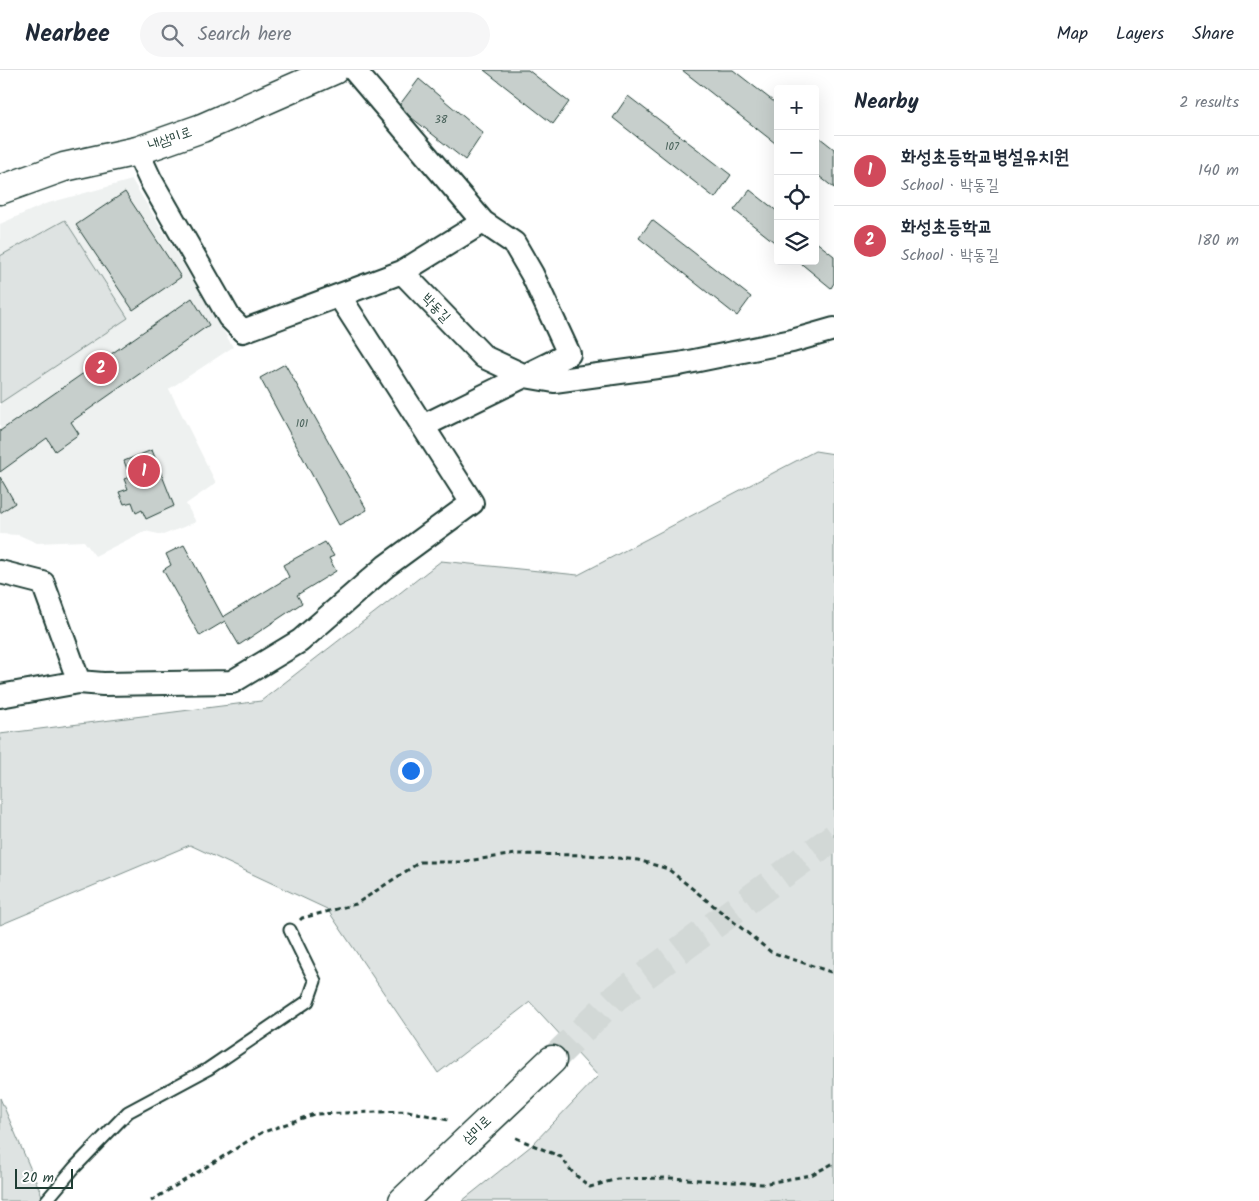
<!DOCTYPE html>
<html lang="en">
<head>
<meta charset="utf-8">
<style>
  body { margin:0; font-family:Kalam,"Poor Story",sans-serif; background:#f6f6f7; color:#1f2937 }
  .controls { position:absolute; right:15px; top:15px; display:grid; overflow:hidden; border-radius:5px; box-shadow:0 5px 20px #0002 }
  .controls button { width:45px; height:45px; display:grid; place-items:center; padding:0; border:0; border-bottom:1px solid #e0e1e3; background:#fff; color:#1f2937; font:25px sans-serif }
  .scale { position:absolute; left:15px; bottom:12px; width:58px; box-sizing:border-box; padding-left:5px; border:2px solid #1f3d34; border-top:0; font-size:14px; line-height:18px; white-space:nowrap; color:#1f3d34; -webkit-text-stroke:4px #fff; paint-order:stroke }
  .you { position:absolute; left:410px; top:700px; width:18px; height:18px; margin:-12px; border:4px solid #fff; border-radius:50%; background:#1a73e8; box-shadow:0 0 0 8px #1a73e833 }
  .badge { display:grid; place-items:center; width:32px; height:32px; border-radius:50%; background:#d1495b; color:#fff; font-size:16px; font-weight:700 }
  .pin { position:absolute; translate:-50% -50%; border:2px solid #fff; box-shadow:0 1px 5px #0006 }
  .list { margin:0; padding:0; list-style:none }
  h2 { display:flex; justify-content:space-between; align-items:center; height:65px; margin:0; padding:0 20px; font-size:21px }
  h2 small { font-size:16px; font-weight:400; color:#747a83 }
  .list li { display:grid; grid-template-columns:32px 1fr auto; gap:15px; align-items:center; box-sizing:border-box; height:70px; padding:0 20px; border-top:1px solid #e0e1e3 }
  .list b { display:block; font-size:19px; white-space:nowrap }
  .list p { margin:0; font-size:16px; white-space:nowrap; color:#747a83 }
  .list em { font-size:16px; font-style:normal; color:#747a83 }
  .icon { flex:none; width:28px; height:28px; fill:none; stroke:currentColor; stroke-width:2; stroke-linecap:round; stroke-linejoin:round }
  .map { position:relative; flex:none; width:834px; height:1131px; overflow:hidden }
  header { display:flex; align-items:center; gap:30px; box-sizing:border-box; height:70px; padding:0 25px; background:#fff; border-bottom:1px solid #e0e1e3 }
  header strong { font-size:24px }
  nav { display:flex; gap:28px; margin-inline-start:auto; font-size:18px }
  .search { width:350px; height:45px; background:#f6f6f7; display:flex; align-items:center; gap:12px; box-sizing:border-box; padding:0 18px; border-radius:28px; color:#747a83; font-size:19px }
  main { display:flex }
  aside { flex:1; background:#fff }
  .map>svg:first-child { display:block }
  .built { fill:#eef1f0 }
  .green { fill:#dee3e2; stroke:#7e908b }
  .building { fill:#c7cfcc; stroke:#1f3d34 }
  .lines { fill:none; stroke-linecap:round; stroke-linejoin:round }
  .secondary-tunnel { stroke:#d2d8d6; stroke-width:28; stroke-dasharray:28 14; stroke-linecap:butt }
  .lane-casing { stroke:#1f3d34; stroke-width:15 }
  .street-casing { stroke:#1f3d34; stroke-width:26 }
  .secondary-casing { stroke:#1f3d34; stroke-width:31 }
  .path { stroke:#1f3d34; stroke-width:3; stroke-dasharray:5 4; stroke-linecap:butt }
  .lane { stroke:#fff; stroke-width:11 }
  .street { stroke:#fff; stroke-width:22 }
  .secondary { stroke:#fff; stroke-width:28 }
  .labels { text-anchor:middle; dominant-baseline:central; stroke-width:4; stroke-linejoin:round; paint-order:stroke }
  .number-label { font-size:11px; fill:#49625a }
  .street-label { font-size:14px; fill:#1f3d34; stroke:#fff }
</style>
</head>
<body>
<header>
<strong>Nearbee</strong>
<div class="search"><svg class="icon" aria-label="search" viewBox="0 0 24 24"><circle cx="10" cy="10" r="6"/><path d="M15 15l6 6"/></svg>Search here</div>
<nav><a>Map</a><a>Layers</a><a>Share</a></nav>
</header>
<main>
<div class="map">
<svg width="834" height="1131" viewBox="0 0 834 1131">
  <rect width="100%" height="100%" fill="#fff"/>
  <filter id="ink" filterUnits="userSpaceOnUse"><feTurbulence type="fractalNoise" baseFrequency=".02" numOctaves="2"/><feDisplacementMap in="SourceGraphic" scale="10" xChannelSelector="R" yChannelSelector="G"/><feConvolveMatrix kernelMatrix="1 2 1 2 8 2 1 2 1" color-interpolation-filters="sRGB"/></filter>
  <g filter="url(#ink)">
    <path class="built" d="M132 110 233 277 169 319 216 413 186 434 196 452 163 465 145 461 95 486 84 471 37 473 19 465 0 464V154L45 134Z"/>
    <path class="green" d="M65 150 128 248 0 333V186Z
      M815 381 834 384V1131H462L531 1076 598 1006 530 932 438 1003 327 839 190 775 0 855V664L261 631 441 491 578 505Z
      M0 1028 44 1130 43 1131H0Z"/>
    <path class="building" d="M484 0H528L569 32 553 54Z
      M682 0H733L778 35V68L775 73Z
      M419 9 483 63 465 90 398 37Z
      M628 26 731 105 715 128 613 48Z
      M815 64 834 79V118L815 103Z
      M750 120 778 142V175L734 140Z
      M125 122 181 207 133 240 76 155Z
      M652 150 751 227 737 246 639 168Z
      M815 171 834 186V213L831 218 798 191H815Z
      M192 228 209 255 71 352 79 364 55 381 47 368 0 402V361Z
      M285 294 367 440 339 455 260 308Z
      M152 380 174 436 146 449 142 440 136 443 132 432 124 434 119 422 128 419 124 409 130 407 124 391Z
      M0 407 15 433 0 443Z
      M325 472 334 486 329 488 336 501 297 525 302 533 239 575 225 551 200 566 163 500 171 495 166 484 184 475 223 547 289 507 283 495Z"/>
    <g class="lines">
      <path class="secondary-tunnel" d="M552 990 616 927 834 767"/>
      <defs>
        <path id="lane" d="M46 1131 74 1098 128 1042 208 999 308 931 315 911 290 860"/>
        <path id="street" d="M354 0 483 152 402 202
          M137 81 150 109 229 247 243 261 402 202 484 287 525 306 554 311 679 294 792 271 834 259
          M423 356 569 284 532 204 514 173 483 152
          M0 502 43 513 79 612
          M0 626 79 612 103 614 232 612 300 571 386 496 472 433 340 227"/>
        <path id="secondary" d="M0 120 64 97 137 81 202 58 334 0
          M403 1131 552 990"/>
      </defs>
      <use href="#lane" class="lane-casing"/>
      <use href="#street" class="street-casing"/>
      <use href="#secondary" class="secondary-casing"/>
      <path class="path" d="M300 850 302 848 356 834 420 792H460L516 784 588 785 638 790 668 799 771 882 834 903
        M516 1068 561 1087 573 1103 590 1117 617 1109 671 1108 762 1114 811 1105 834 1093
        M151 1131 261 1063 314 1044 408 1041 448 1050"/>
      <use href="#lane" class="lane"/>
      <use href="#street" class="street"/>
      <use href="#secondary" class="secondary"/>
    </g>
  </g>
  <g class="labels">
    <g class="number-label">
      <text x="441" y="50">38</text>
      <text x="672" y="77">107</text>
      <text x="302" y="354">101</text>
    </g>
    <g class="street-label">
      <text transform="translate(170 69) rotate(-19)">내삼미로</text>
      <text transform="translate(436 238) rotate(46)">박동길</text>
      <text transform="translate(477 1060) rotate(-44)">삼미로</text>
    </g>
  </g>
</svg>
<div class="controls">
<button>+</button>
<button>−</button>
<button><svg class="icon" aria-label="locate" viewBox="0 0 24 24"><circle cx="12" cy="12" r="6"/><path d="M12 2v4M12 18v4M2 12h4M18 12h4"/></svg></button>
<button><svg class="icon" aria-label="layers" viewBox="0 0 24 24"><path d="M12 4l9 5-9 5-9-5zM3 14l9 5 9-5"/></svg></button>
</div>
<div class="scale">20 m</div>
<div class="you"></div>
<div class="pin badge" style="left:144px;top:401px">1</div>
<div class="pin badge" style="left:101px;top:298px">2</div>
</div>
<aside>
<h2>Nearby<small>2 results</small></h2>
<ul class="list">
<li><span class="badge">1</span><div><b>화성초등학교병설유치원</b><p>School · 박동길</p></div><em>140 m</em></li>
<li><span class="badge">2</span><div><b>화성초등학교</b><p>School · 박동길</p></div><em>180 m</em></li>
</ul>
</aside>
</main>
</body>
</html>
